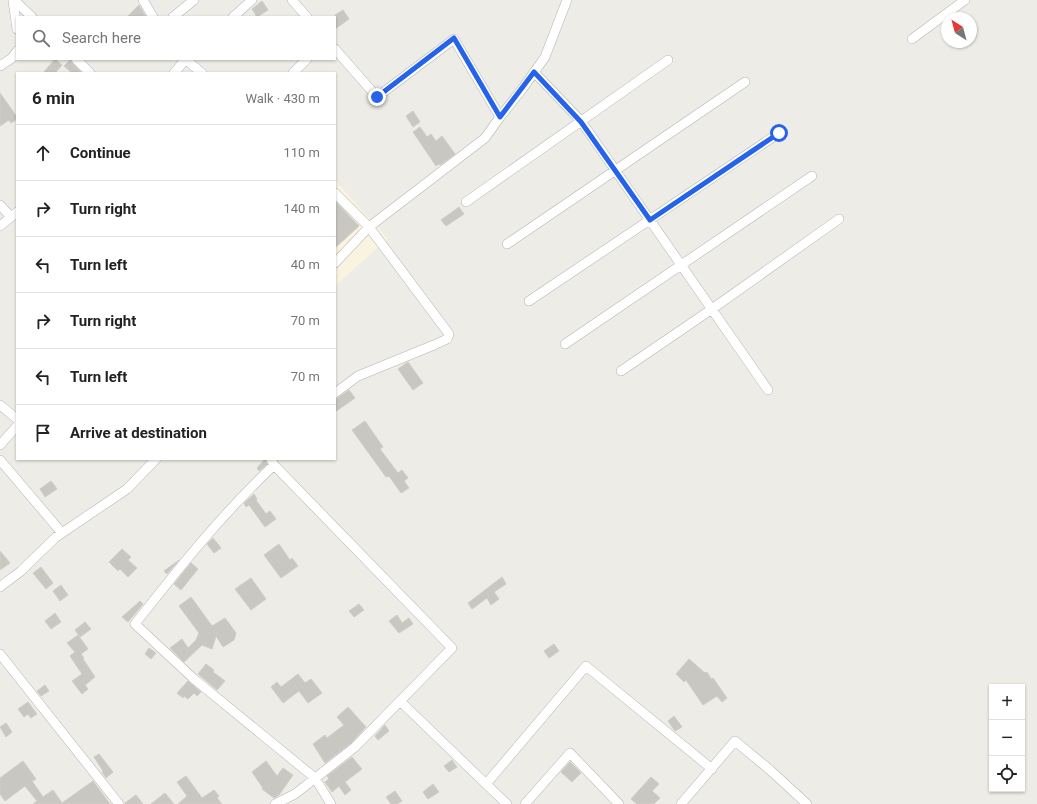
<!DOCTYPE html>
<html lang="en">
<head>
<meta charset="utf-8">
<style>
  body { margin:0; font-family:Roboto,sans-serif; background:#f2f2f2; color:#222 }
  .controls { position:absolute; right:12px; bottom:12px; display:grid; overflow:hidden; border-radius:0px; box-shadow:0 1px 3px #0004 }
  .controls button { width:36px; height:36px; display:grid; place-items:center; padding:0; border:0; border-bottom:1px solid #e0e0e0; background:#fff; color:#222; font:20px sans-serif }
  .compass { position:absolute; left:941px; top:12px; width:36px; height:36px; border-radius:50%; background:#fff; box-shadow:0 1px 3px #0004; rotate:324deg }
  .stop { position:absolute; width:12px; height:12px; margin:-9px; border:3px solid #2563eb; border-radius:50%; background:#fff }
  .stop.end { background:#2563eb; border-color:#fff; box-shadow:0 1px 4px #0008 }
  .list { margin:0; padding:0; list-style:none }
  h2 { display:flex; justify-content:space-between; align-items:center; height:52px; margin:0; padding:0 16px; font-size:17px }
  h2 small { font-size:13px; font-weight:400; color:#767676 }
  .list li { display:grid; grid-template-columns:26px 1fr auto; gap:12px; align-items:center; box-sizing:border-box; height:56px; padding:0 16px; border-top:1px solid #e0e0e0 }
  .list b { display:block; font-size:15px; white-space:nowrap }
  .list em { font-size:13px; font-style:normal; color:#767676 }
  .icon { flex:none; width:22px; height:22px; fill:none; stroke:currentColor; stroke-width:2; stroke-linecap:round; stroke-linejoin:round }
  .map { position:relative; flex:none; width:1037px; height:804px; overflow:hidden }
  .search { position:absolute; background:#fff; box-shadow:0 1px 3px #0004; left:16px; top:16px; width:320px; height:44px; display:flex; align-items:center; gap:10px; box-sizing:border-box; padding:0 14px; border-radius:0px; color:#767676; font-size:15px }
  .panel { position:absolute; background:#fff; box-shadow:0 1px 3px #0004; left:16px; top:72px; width:320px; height:388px; border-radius:0px }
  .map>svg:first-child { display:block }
  .commercial { fill:#f9f3df }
  .building { fill:#c9c7c2; stroke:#d1cdc5 }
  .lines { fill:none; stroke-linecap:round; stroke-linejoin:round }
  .street-casing { stroke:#b3b5b8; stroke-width:10 }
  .street { stroke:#fff; stroke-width:9 }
  .route { stroke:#2563eb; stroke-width:5 }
</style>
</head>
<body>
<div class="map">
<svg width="1037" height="804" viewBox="0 0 1037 804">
  <rect width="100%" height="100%" fill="#edece6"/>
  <path class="commercial" d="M335 180 388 239 335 286Z"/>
  <path class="building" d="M262 1 268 10 257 17 252 9Z
    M139 5 146 17H127Z
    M343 10 349 19 335 29V15Z
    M55 59 62 65 55 73H43Z
    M70 60 72 63 82 73H72L64 66Z
    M0 93 17 117V119L11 123 9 120 0 126Z
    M413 111 420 122 413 127 406 116Z
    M420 127 427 137 431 134 436 141 442 136 455 154 440 165 439 164 436 166 413 132Z
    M335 201 359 226 335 248Z
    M459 207 464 214 446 226 441 220Z
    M408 362 423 383 413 390 398 369Z
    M349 390 355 398 335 412V400Z
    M365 421 383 447 380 449 398 473 402 470 408 478 404 481 409 488 401 493 389 476 386 477 352 430Z
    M265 459 267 464 259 471 257 468Z
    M51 481 57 489 45 497 40 489Z
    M254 494 257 499 256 500 266 514 270 511 276 519 265 527 249 505 246 507 244 503Z
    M213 538 221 548 214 553 207 544Z
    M279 544 290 560 292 558 298 566 281 578 264 555Z
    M122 549 131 557 128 560 137 568 128 577 120 569 118 571 109 562Z
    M0 551 10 563 0 570Z
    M179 560 167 574 164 571Z
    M191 563 198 569 181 590 174 584Z
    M41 567 53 583 46 589 33 573Z
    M502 577 506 584 494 592 499 599 491 605 487 598 472 609 468 603Z
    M251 578 266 599 251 610 235 589Z
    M61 585 68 595 60 601 53 591Z
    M191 597 212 626 225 618 236 633 234 640 223 647 216 636 212 649 202 645 184 662 170 648 182 639 188 648 196 640 199 633 179 606Z
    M140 601 143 604 128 622 122 617Z
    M359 604 364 610 354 617 349 611Z
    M55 613 61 622 51 629 45 621Z
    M397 615 402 623 409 618 413 624 399 633 389 621Z
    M85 622 91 629 80 637 75 630Z
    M78 635 88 649 81 654 84 658 83 659 95 677 85 685 88 689 82 694 72 681 82 674 70 656 75 652 67 643Z
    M554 644 559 651 549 658 544 651Z
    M149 648 156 653 151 659 145 654Z
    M689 659 705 673 707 672 711 679 713 678 727 698 722 702 717 696 703 705 686 680 684 682 676 674Z
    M206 664 214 670 213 672 225 681 217 690 198 674Z
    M298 674 305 683 311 679 322 693 308 703 299 691 283 703 271 687 277 682 281 687Z
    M188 681 201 692 197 696 194 693 188 699 184 696 183 698 177 693Z
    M45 685 49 691 41 696 37 691Z
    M28 702 37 714 31 718 28 714 24 717 18 709Z
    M348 707 366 727 351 743 325 763 313 744 325 735 327 738 344 725 337 717Z
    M674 716 682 727 675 731 668 721Z
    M6 723 12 732 6 737 0 727Z
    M385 725 389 731 378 740 375 736Z
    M99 754 113 772 106 778 102 772 103 771 94 757Z
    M352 757 362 769 345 782 351 790 345 795 339 786 332 792 325 782 329 779 327 776Z
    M452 760 457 767 449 772 444 766Z
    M23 761 36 779 32 781 43 797 53 790 62 803 93 781 110 804H33L37 801 25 786 5 801 0 794V778Z
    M266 761 277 776 283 768 293 775 279 795 274 798 262 789 263 788 252 772Z
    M570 762 581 773 572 782 561 772Z
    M186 776 202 798 214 790 219 796 217 798 222 804H178L187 796 177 782Z
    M651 777 659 784 652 791 660 798 654 804H637L631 799Z
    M433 784 439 792 428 799 423 792Z
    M395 791 402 801 397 804H391L386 797Z
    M165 793 174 804H151Z
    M136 795 143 804H125V803Z"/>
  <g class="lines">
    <defs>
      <path id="street" d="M14 0 32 17
        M143 0 153 17
        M292 0 307 17
        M13 1 17 29
        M173 17 194 0
        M233 17 252 0
        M912 39 965 0
        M335 49 377 97 454 39 500 117 523 88 545 57 567 0
        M76 59 90 73
        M185 59 202 73
        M0 66 12 58 17 51
        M534 72 581 121 768 390
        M174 73 186 59
        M293 73 307 59
        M335 193 369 227 485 138 500 117
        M466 202 668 60
        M0 205 11 217
        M0 226 17 212
        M507 244 745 82
        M335 263 369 227 449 334 447 339 434 345 358 376 335 393
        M529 301 779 133
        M565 344 812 176
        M621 371 712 309 839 219
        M0 405 17 419
        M0 445 17 426
        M271 459 274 465C222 514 179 568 135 624L194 679 315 778 331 804
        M0 460 62 533
        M274 465 452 648 355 747 295 794 275 804
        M0 587 21 571 56 537 127 489 156 459
        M0 654 119 804
        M400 701 486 784
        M507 804 486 784 586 666 712 769
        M525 804 570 753 619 804
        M681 804 735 741 770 770 807 804"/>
    </defs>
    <use href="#street" class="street-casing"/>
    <use href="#street" class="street"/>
  </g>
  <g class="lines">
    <path class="route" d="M377 97 454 38 500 117 534 72 581 122 650 220 779 133"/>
  </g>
</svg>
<div class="controls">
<button>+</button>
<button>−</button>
<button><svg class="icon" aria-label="locate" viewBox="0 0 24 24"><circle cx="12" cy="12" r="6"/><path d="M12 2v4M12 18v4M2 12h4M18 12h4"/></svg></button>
</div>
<svg class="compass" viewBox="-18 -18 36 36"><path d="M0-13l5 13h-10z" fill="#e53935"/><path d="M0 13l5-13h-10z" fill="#767676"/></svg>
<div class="stop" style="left:779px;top:133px"></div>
<div class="stop end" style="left:377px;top:97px"></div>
<div class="search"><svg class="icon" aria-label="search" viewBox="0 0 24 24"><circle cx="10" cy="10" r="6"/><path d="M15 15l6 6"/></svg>Search here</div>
<section class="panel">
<h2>6 min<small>Walk · 430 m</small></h2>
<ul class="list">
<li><svg class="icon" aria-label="ahead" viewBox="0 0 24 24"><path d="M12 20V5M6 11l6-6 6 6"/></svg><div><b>Continue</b></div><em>110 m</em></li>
<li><svg class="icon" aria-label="right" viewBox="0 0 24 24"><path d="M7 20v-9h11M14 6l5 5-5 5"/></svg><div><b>Turn right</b></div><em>140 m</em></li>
<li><svg class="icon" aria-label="left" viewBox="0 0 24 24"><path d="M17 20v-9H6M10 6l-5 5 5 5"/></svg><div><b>Turn left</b></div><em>40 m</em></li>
<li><svg class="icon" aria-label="right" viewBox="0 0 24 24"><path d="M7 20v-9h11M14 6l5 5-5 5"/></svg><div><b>Turn right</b></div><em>70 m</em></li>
<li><svg class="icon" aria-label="left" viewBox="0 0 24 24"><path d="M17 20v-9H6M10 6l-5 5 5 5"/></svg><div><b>Turn left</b></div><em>70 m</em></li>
<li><svg class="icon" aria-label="arrive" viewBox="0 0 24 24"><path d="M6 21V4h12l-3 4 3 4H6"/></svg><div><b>Arrive at destination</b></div></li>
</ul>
</section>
</div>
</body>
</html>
